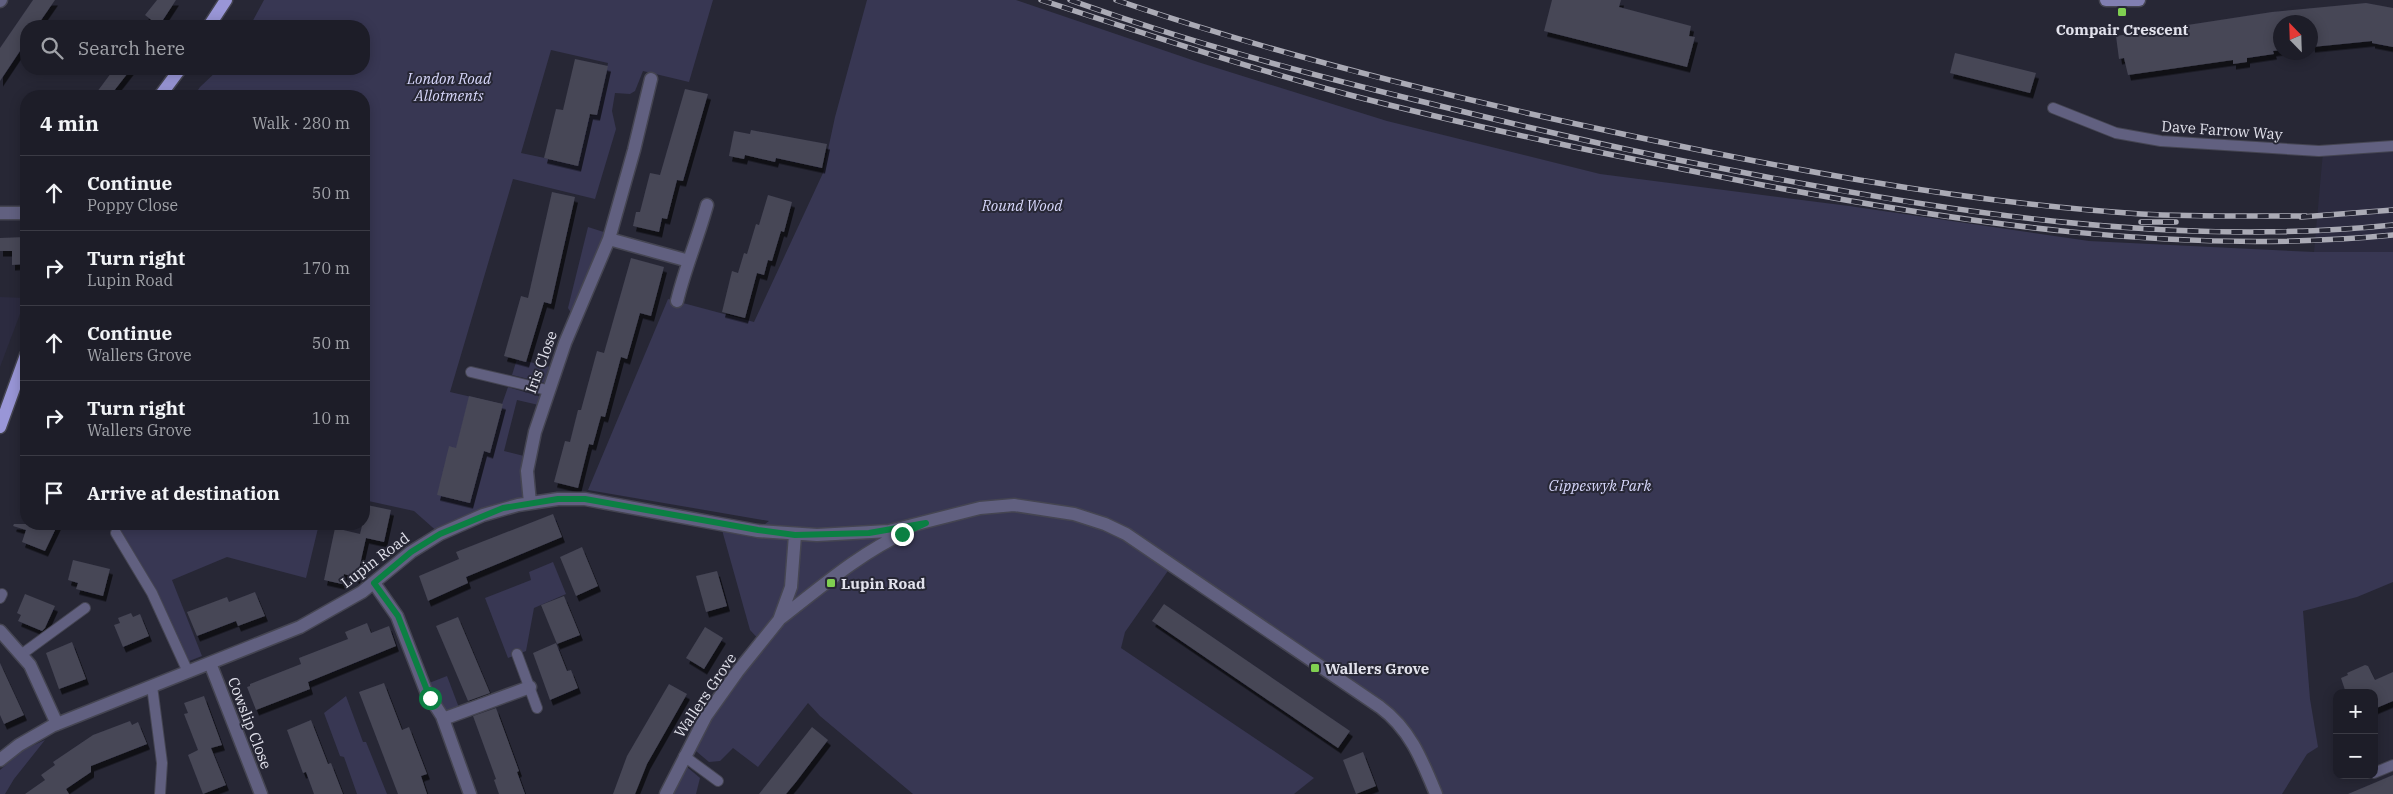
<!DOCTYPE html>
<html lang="en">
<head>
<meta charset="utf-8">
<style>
  body { margin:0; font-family:"IBM Plex Serif",serif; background:#2a2a34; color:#f1f3f6 }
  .controls { position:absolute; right:15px; bottom:15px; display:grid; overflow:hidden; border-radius:10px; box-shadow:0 2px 12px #0003 }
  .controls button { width:45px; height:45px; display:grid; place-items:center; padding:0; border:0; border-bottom:1px solid #3b3b45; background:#1d1d28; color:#f1f3f6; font:25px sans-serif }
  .compass { position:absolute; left:2273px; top:15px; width:45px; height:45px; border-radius:50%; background:#1d1d28; box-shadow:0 2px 12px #0003; rotate:337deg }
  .stop { position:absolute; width:15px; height:15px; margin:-11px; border:4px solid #0b8043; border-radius:50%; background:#fff }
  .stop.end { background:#0b8043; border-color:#fff; box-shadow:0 1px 5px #0008 }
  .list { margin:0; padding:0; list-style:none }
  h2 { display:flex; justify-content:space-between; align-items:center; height:65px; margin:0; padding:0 20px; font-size:21px }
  h2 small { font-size:16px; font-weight:400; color:#a0a2a8 }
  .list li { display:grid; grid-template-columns:32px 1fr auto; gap:15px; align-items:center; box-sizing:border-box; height:75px; padding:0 20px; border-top:1px solid #3b3b45 }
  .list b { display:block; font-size:19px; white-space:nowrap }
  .list p { margin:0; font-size:16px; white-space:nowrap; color:#a0a2a8 }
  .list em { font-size:16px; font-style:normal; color:#a0a2a8 }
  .icon { flex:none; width:28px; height:28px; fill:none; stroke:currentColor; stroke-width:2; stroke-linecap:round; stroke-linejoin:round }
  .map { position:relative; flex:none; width:2393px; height:794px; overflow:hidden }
  .search { position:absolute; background:#1d1d28; box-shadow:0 2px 12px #0003; left:20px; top:20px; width:350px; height:55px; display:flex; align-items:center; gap:12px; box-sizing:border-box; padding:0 18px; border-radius:20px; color:#a0a2a8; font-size:19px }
  .panel { position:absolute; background:#1d1d28; box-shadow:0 2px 12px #0003; left:20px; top:90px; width:350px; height:440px; border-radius:20px }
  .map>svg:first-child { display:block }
  .built { fill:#2c2b40 }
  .green { fill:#383753; fill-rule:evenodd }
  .building { fill:#464656; filter:url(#shadow) }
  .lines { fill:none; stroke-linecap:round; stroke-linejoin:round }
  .lane-casing { stroke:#454552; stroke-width:12 }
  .street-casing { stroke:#454552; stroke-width:15 }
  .secondary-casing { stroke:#454552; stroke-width:15 }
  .primary-casing { stroke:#454552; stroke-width:15 }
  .lane { stroke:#616080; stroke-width:10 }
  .street { stroke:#616080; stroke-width:12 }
  .secondary { stroke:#817fb1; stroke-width:12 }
  .primary { stroke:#9996d7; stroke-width:12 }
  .rail-casing { stroke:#aaaab5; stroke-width:5.5 }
  .rail { stroke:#272735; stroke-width:4; stroke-dasharray:11; stroke-linecap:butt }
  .route { stroke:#0b8043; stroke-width:6 }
  .poi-dot { fill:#80d051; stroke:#272735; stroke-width:2 }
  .labels { text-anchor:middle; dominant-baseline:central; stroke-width:4; stroke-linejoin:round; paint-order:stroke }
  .poi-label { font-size:15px; font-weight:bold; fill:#e2e2ec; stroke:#272735; text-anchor:start }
  .park-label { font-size:15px; font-style:italic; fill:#d8d8fc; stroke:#272735 }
  .street-label { font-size:15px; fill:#e2e2ec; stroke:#272735 }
</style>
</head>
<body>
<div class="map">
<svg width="2393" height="794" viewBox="0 0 2393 794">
  <defs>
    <filter id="shadow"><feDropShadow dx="3" dy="5.5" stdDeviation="0" flood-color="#0009"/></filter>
  </defs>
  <rect width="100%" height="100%" fill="#272735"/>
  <path class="built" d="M2393 148V252H2314L2323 152Z
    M0 297 26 298 0 367Z"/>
  <path class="green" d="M264 0H713L689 82 643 71 635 91 630 94 615 93 612 111 616 129 595 199 513 179 450 392 502 404 508 387 545 398 543 406 517 400 504 451 528 457 530 503 440 534 414 511 364 500V96H194L200 87 219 69H364V26H250ZM551 50 608 63 597 115 589 116 578 165 521 153Z
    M867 0H1016L1201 63 1387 121 1600 174 1849 206 2089 241 2314 252H2393V582L2357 597 2303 611 2310 699 2318 747 2307 754 2282 794H1436L1404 728 1172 565 1125 632 1121 648 1314 778 1294 794H913L820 716 808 703 758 767 733 748 720 761 709 762 690 746 762 643 750 630 722 530H757L769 521 588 490 668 299 754 322 823 173 835 117Z
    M588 227 610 234 575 319 568 308Z
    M517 359 555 368 549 384 512 375Z
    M115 524H319L306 578 227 557 172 580 202 656 184 663Z
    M553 562 566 594 534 608 526 651 508 658 485 598 531 580 529 572Z
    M447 676 461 713 443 719 424 685Z
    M346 696 363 742H366L387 794H357L344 757 340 756 324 713Z
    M45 740 14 779 5 794H0V770L23 750Z
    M681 762 700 778 696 794H666Z"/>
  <path class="building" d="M33 0H55L37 26H26V42L0 81V48Z
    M157 0H176L159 26 145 15Z
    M1552 0H1621L1619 7 1691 26 1689 36 1695 37 1687 67 1544 31Z
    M2366 3 2393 8V47L2372 43V41L2312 47 2310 22H2280V50L2273 51 2274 54 2247 58V62L2233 64V60L2128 75 2124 58 2119 59 2116 36 2272 12Z
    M1955 53 2036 73 2030 93 1950 73Z
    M575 59 608 66 597 115 590 114 578 166 544 158 556 109 563 110Z
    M114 69H131L110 96H94Z
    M685 89 708 94 683 181 677 180 667 219 662 218 659 232 633 226 636 212H640L650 173 660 175Z
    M751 130 827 144 822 168 776 158 775 162 745 155 744 159 729 156 734 131 750 134Z
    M552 192 575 197 551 304 544 302 526 362 504 356 521 296 528 298Z
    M768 195 792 202 784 232 781 231 772 261 768 260 764 275 757 273 745 318 722 312 732 271 738 273 744 253 747 254 756 224 759 225Z
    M26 237V264L12 265V251H0V238Z
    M631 258 664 267 651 316 640 313 627 359 621 357 605 417 601 416 593 445 589 444 578 488 554 482 565 441 570 442 578 410H581L597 351 604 353Z
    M469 396 503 404 490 453 484 451 470 503 437 495 449 446 456 448Z
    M367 505 391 510 384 542 366 538 357 578 344 574 342 584 324 580 335 528 360 534Z
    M553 514 562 537 466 577 468 583 428 601 419 576 459 559 456 552Z
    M14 524H58L45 551 22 542 26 530 13 526Z
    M582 547 598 586 576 596 560 557Z
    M73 560 110 569 103 596 76 589 78 583 68 580Z
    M717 571 727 606 706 612 696 576Z
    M255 592 265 616 238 626 236 621 197 636 187 612 227 597 229 602Z
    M25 594 55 606 45 628 42 631 18 621 21 615 17 613Z
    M564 596 580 635 557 644 541 605Z
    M1164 604 1350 731 1338 748 1152 621Z
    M131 613 133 617 140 614 149 636 123 647 114 625 120 623 118 618Z
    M458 617 490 693 468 701 436 626Z
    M367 623 371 633 389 626 396 646 308 682 310 689 256 710 247 687 250 686V684L301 664 299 658 348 639 345 632Z
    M705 627 723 638 704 669 686 658Z
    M72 642 86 679 59 689 46 653Z
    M556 643 567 671 571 670 578 688 550 700 533 653Z
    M0 663 24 715 4 724 0 715Z
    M2365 665 2368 666 2375 680 2393 672V701L2374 709V693H2346L2341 678 2348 675 2347 673Z
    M384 683 402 730 409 727 427 774 421 776 427 794H398L359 692Z
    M669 684 687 694 647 764 635 794H613L627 756Z
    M204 696 222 745 211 748 226 785 203 794 188 755 198 750 184 714 188 713 184 703Z
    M496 708 519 771 517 772 525 794H499L494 780 496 779 473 716Z
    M311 720 328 764 331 763 343 794H314L306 772 303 773 287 730Z
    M130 721 132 725 138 722 147 744 91 766V772L66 789 69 794H25L45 780 41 775 55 765 53 762 93 735Z
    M812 727 828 740 796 782 786 794H759Z
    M1363 752 1376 786 1356 794 1343 760Z
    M2393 775V794H2348Z"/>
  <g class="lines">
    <defs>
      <path id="lane" d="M2053 108 2116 133 2161 141 2319 151 2393 146
        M471 372 547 390
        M116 533 152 593 188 672
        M0 598 2 594
        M22 654 85 608
        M517 654 537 708
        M152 686 162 763 160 794
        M684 756 718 781
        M2374 773 2393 765"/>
      <path id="street" d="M0 1 1 0
        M0 213H26
        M609 239 689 261
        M677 301C685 268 698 238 707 205
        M530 503 527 471 535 432 565 343 609 239 634 150 651 79
        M374 583 397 616 426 691 442 716 470 794
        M781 618C821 587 860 553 906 532
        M0 631 30 665 57 724
        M210 663 261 794
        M443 719 530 687
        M0 760 19 745 52 726 300 627 362 592 411 552 440 534 483 515 518 505 558 499H585L758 531 817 535 889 531 980 508 1014 505 1074 514 1105 524 1126 534 1380 707C1410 729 1422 760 1436 794
        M666 794 706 716 738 671 779 620 791 587 795 535"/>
      <path id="secondary" d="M2106 0H2139"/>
      <path id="primary" d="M209 26 226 0
        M160 96 180 69
        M0 427 26 355"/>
    </defs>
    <use href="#lane" class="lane-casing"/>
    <use href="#street" class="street-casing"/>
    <use href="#secondary" class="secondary-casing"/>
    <use href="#primary" class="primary-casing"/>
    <use href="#lane" class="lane"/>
    <use href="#street" class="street"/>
    <use href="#secondary" class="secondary"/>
    <use href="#primary" class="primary"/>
    <defs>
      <path id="rail" d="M1041 0C1142 33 1243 66 1346 94 1480 129 1616 156 1752 183 1961 223 2181 256 2393 235
        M1070 0C1187 42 1308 74 1428 103 1525 127 1622 150 1720 168 1940 211 2168 248 2393 225
        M1116 0C1268 52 1425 91 1581 125 1764 165 1954 202 2141 214 2196 217 2251 216 2306 216
        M2301 217 2393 210
        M2141 222H2176"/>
    </defs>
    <use href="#rail" class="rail-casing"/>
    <use href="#rail" class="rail"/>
  </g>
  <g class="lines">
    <path class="route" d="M430 698 398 616 374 583 411 552 440 534 503 508 558 499H585L758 530 795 535 869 533 926 523 902 534"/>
  </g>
  <g class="poi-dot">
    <rect x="2117" y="7" width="10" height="10" rx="2.5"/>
    <rect x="826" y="578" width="10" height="10" rx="2.5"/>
    <rect x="1310" y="663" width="10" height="10" rx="2.5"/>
  </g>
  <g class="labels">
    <g class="poi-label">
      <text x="2122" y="29" text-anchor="middle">Compair Crescent</text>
      <text x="841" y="583">Lupin Road</text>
      <text x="1325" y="668">Wallers Grove</text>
    </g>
    <g class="park-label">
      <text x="449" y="78">London Road<tspan x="449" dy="17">Allotments</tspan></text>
      <text x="1022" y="205">Round Wood</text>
      <text x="1600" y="485">Gippeswyk Park</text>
    </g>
    <g class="street-label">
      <text transform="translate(2222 130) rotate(4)">Dave Farrow Way</text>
      <text transform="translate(541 362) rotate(-70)">Iris Close</text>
      <text transform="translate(375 560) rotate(-37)">Lupin Road</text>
      <text transform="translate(705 695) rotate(-56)">Wallers Grove</text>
      <text transform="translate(250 723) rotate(69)">Cowslip Close</text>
    </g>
  </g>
</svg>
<div class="controls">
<button>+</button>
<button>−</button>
</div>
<svg class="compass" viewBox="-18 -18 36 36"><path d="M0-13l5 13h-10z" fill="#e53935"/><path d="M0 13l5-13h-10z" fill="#a0a2a8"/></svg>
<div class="stop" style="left:430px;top:698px"></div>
<div class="stop end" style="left:902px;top:534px"></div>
<div class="search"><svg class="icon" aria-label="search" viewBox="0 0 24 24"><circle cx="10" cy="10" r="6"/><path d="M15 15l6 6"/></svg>Search here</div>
<section class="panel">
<h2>4 min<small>Walk · 280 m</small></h2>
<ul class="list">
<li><svg class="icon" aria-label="ahead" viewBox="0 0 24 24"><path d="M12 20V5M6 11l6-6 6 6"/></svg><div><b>Continue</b><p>Poppy Close</p></div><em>50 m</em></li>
<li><svg class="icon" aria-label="right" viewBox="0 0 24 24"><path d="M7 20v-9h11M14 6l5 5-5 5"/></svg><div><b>Turn right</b><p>Lupin Road</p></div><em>170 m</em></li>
<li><svg class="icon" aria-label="ahead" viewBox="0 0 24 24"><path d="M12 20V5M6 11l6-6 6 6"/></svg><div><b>Continue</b><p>Wallers Grove</p></div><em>50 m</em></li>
<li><svg class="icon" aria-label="right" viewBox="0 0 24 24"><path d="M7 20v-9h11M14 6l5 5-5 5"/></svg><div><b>Turn right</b><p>Wallers Grove</p></div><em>10 m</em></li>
<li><svg class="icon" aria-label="arrive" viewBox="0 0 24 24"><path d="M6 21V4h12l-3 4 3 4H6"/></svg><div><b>Arrive at destination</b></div></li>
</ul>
</section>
</div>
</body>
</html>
